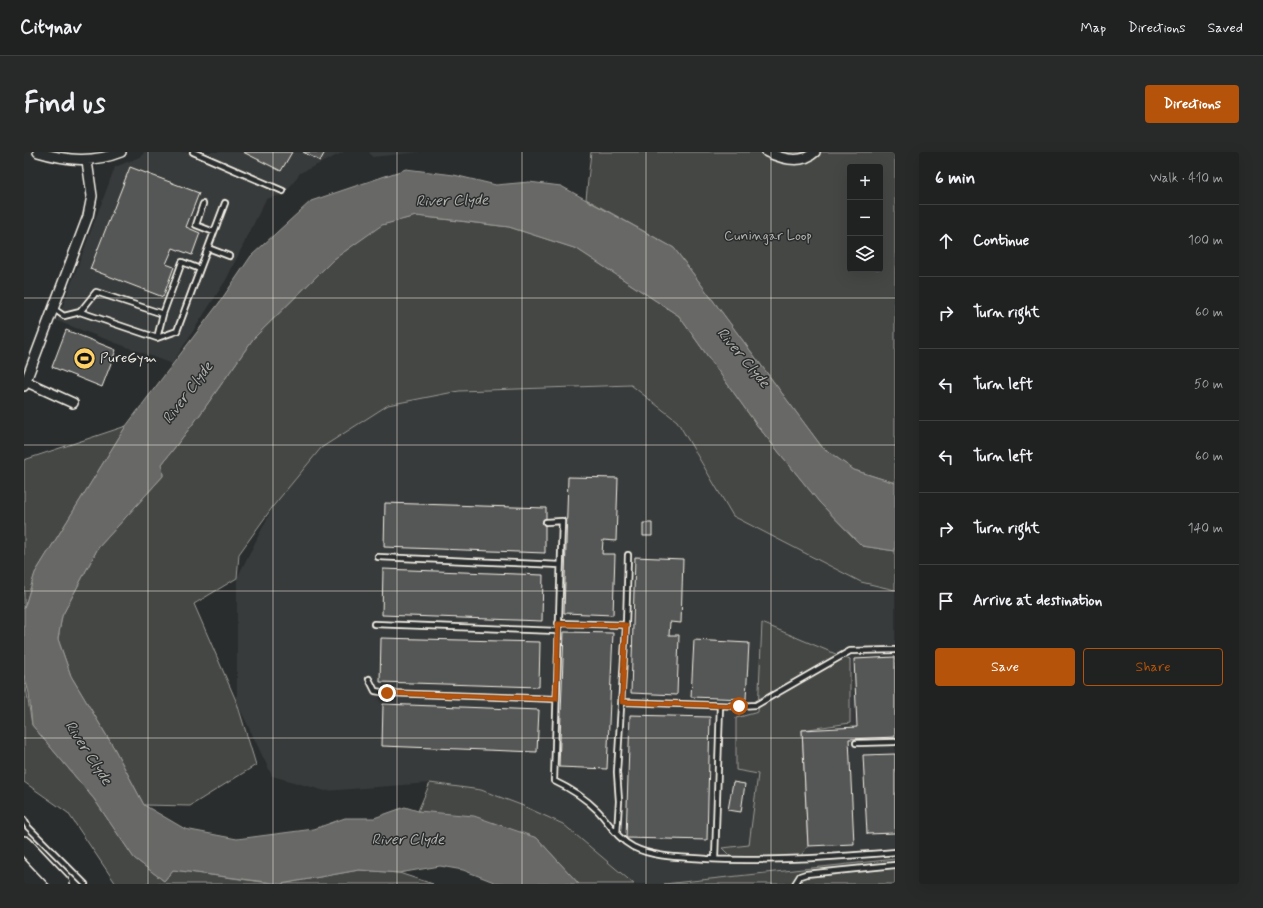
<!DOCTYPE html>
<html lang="en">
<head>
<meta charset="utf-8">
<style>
  body { margin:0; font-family:Mynerve,sans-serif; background:#282a2a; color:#f1f3f6 }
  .controls { position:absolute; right:12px; top:12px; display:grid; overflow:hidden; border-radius:4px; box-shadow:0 4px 16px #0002 }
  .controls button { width:36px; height:36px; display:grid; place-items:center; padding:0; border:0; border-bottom:1px solid #3d3f40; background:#202222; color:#f1f3f6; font:20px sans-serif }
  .stop { position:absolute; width:12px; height:12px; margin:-9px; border:3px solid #b45309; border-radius:50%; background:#fff }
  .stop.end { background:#b45309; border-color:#fff; box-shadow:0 1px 4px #0008 }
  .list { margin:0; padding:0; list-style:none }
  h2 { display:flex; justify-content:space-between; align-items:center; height:52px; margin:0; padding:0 16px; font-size:17px }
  h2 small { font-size:13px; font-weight:400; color:#a2a4a5 }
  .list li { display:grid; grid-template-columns:26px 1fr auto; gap:12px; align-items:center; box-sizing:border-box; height:72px; padding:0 16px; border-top:1px solid #3d3f40 }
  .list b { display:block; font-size:15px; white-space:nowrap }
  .list em { font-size:13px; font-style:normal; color:#a2a4a5 }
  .actions { display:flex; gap:8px; padding:12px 16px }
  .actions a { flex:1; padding:9px 0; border:1px solid #b45309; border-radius:4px; text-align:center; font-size:14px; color:#b45309 }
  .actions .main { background:#b45309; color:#fff }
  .icon { flex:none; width:22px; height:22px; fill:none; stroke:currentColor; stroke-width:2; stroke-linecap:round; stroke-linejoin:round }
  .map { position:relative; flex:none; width:871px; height:732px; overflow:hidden; border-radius:4px }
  header { display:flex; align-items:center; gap:24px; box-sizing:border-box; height:56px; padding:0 20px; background:#202222; border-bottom:1px solid #3d3f40 }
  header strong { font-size:19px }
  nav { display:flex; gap:22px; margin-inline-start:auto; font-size:14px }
  .intro { display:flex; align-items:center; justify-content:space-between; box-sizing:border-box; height:96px; padding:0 24px }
  h1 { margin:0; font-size:28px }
  .button { padding:10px 18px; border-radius:4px; background:#b45309; color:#fff; font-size:14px; font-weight:700 }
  main { display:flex; gap:24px; padding:0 24px }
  aside { flex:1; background:#202222; border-radius:4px; box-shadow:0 4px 16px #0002 }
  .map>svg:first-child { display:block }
  .built { fill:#373a3a }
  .green { fill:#444645; stroke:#9c9c96; fill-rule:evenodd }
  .water { fill:#676866; stroke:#9f9f9a }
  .building { fill:#555756; stroke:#f4f1e8 }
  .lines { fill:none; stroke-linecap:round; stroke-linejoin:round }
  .service-casing { stroke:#f4f1e8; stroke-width:8 }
  .minor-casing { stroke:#f4f1e8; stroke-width:12 }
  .motorway-casing { stroke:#f4f1e8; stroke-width:20 }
  .service { stroke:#2a2d2e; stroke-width:4.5 }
  .minor { stroke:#2a2d2e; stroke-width:9 }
  .motorway { stroke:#2a2d2e; stroke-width:17 }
  .route { stroke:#b45309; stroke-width:5 }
  .grid { fill:none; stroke:#f4f1e8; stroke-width:1; stroke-opacity:0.55 }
  .labels { text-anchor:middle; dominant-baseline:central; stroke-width:3; stroke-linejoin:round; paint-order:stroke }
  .park-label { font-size:14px; fill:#b6b5af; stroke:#2a2d2e }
  .poi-label { font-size:14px; fill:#f4f1e8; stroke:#2a2d2e; text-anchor:start }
  .water-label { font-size:15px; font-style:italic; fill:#b5b3ae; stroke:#2a2d2e }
</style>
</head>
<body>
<header>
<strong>Citynav</strong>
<nav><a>Map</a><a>Directions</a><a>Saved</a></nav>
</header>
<div class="intro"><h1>Find us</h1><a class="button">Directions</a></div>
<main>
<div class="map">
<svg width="871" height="732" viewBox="0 0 871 732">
  <rect width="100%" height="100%" fill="#2a2d2e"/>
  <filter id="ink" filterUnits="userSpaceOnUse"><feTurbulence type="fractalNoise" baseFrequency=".025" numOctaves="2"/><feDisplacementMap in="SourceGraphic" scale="8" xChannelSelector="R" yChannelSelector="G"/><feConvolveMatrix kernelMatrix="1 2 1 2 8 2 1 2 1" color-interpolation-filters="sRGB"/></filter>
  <g filter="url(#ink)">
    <path class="built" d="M120 0H320L276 21 261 42 242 47 202 128 148 212 33 169 91 15 118 4Z
      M345 0H397L348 5Z
      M607 233 653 269 709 364 837 430 871 438V707L640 732H610L539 672 406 631 301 639 248 624 213 551V426L250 353 297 296 364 253 435 239Z"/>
    <path class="green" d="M567 0H871V331L830 318 798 295 650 96 562 47ZM826 15H856V117H826Z
      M392 64 485 75 553 97 655 164 732 272 796 351 838 394 871 399V438L837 430 709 364 653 269 607 233 435 239 364 253 297 296 250 353 215 402 213 426 170 452 213 551 232 613 166 654 120 653 90 596 47 524 34 487 38 464 74 396 139 324 138 312 175 264 229 187 310 107 357 73Z
      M102 274 11 421 0 457V308Z
      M738 471 826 508V571L778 578 784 694 776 705 708 706 698 696 725 693 734 622 712 618V566L734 560Z
      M0 523 8 573 70 647 110 706 140 729 149 718 253 732H92L44 661 0 630Z
      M406 631 457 638 497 653 539 672 610 732H555L513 686 394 659Z
      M871 707V732H640Z
      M335 718 375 721 409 732H257Z"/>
    <path class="water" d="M382 17 430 23 472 33 505 30 537 34 650 96 798 295 830 318 871 331V399L838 394 796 351 732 272 655 164 553 97 485 75 428 68 392 64 358 73 310 107 229 187 175 264 138 312 139 324 74 396 38 464 34 487 47 524 90 596 120 653 161 677 213 687 290 677 321 666H350L381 655 394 659 450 664 513 686 555 732H475L439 718 416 714 375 721 335 718 257 732 149 718 140 729 110 706 70 647 8 573 5 541 0 523V457L11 421 102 274 195 151 227 104 287 49Z"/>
    <path class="building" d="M219 0H268L257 19Z
      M279 0H301L296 9Z
      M106 15 175 41 162 75 176 81 168 103 149 96 142 112 150 115 139 145 66 117Z
      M42 178 92 198 78 235 28 215Z
      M544 325 594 326 592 389 579 388 578 402H591L589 463 540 461Z
      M361 351 522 356V366L518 370 521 374V401L360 395Z
      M619 371H628V384H619Z
      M611 405 659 407 657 471 646 470 645 483H655L653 543 607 541Z
      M359 417 519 423 518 469 358 463Z
      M540 480 589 481 583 617 535 615Z
      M357 486 516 490 515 535 356 530Z
      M670 488 725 491 722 547 667 545Z
      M871 505V585L825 587 830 692 784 694 778 578 833 575 830 507Z
      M359 552 515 558 513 600 358 594Z
      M606 563 686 565 683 688 602 686Z
      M871 602V681L843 682 839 603Z
      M709 630 721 632 717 660 704 658Z"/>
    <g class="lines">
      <defs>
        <path id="service" d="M169 0 259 39
          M179 52 172 73 190 80
          M184 96 205 104
          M30 157 40 164 56 160 72 140 139 162 158 110 176 117 201 51
          M56 160 133 186 139 162
          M133 186 153 179 176 117
          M522 370 538 369 530 629C545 636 561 646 573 658 585 670 592 686 609 695 631 706 658 705 683 707 746 710 808 705 871 700
          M354 405 536 413
          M534 471 602 473
          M350 472 534 479
          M345 527 351 539 363 541 532 547
          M598 550 715 554 732 553 826 499 871 498
          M832 591 871 590
          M0 668 4 675 61 732
          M593 682 595 649 593 620 602 473 604 403
          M691 707 696 554
          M771 732 776 724 782 722 871 713"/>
        <path id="minor" d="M14 0C44 9 69 11 97 0
          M743 0C758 7 777 13 791 0
          M3 230 49 251
          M0 234 64 64 68 44 63 9"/>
        <path id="motorway" d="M0 693 37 732"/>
      </defs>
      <use href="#service" class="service-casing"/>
      <use href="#minor" class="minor-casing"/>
      <use href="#motorway" class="motorway-casing"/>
      <use href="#service" class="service"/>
      <use href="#minor" class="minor"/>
      <use href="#motorway" class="motorway"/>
    </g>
  </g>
  <g class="lines" filter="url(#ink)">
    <path class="route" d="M363 541 532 547 534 472 602 473 598 550 715 554"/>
  </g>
  <path class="grid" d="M124 0V732M249 0V732M373 0V732M498 0V732M622 0V732M747 0V732M0 146H871M0 293H871M0 439H871M0 586H871"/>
  <defs>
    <symbol id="stadium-disc" viewBox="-11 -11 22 22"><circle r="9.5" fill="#ffd166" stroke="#2a2d2e"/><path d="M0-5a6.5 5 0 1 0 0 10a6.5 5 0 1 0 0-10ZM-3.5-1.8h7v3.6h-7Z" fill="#111"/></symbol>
  </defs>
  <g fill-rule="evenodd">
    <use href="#stadium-disc" x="48" y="194" width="25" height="25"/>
  </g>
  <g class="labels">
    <g class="park-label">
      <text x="744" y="84">Cuningar Loop</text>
    </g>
    <g class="poi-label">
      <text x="76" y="206">PureGym</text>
    </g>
    <g class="water-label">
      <text transform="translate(428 49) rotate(-1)">River Clyde</text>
      <text transform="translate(719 206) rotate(50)">River Clyde</text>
      <text transform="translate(164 241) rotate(-53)">River Clyde</text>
      <text transform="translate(64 601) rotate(57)">River Clyde</text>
      <text x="384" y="688">River Clyde</text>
    </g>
  </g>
</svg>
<div class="controls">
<button>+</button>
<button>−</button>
<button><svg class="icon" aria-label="layers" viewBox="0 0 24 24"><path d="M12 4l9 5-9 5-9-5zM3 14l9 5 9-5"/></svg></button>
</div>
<div class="stop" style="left:715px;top:554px"></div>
<div class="stop end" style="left:363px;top:541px"></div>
</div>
<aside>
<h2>6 min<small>Walk · 410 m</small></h2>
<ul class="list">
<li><svg class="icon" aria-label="ahead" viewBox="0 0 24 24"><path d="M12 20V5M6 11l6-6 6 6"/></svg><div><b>Continue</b></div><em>100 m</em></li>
<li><svg class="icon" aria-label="right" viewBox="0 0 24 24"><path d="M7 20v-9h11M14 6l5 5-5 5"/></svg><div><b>Turn right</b></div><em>60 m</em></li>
<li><svg class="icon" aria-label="left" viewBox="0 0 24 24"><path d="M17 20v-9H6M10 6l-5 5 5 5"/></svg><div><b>Turn left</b></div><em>50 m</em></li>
<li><svg class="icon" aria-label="left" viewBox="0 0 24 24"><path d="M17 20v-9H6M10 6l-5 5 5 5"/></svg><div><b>Turn left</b></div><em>60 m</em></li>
<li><svg class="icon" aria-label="right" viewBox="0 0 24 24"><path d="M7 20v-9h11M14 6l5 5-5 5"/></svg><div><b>Turn right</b></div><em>140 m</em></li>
<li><svg class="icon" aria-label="arrive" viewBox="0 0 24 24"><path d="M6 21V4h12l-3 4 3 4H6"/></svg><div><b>Arrive at destination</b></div></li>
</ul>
<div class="actions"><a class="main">Save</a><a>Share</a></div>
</aside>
</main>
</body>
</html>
